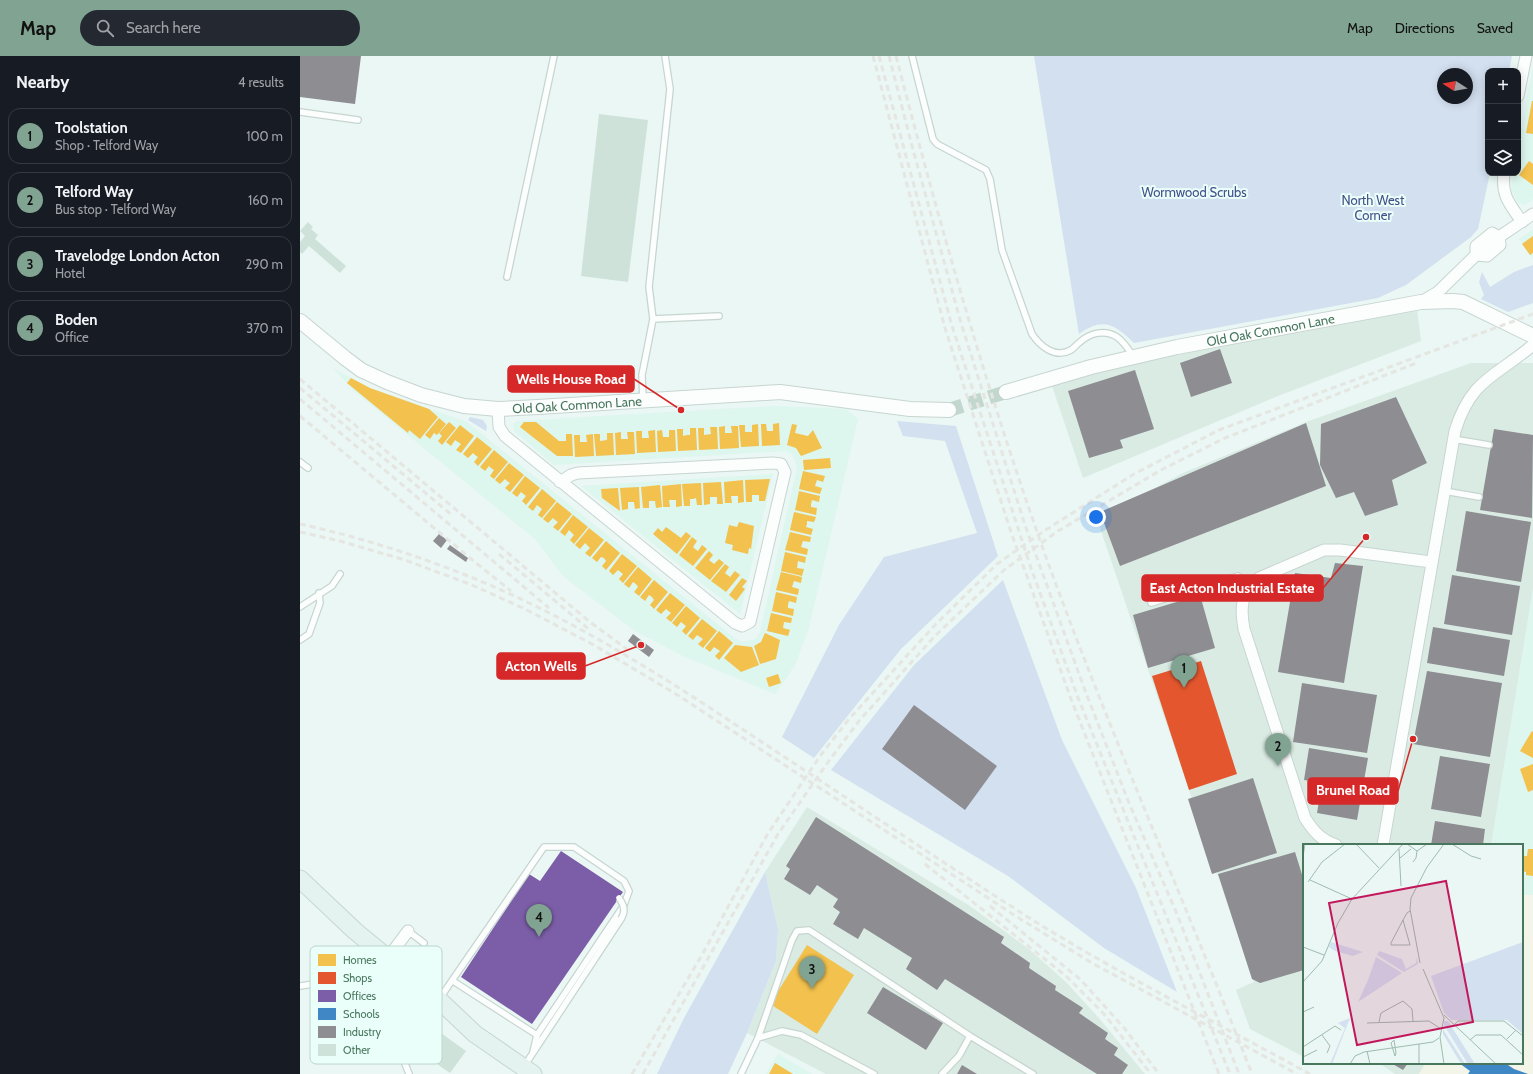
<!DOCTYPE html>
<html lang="en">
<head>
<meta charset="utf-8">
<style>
  body { margin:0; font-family:Cabin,sans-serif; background:#242831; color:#f1f3f6 }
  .controls { position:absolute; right:12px; top:12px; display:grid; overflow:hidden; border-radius:8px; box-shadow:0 2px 10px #0003 }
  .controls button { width:36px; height:36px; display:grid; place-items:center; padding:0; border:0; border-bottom:1px solid #363941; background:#171b24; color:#f1f3f6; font:20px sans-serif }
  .compass { position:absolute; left:1137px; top:12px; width:36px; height:36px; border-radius:50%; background:#171b24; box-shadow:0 2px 10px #0003; rotate:281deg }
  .you { position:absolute; left:796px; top:461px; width:14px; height:14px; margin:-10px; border:3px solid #fff; border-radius:50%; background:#1a73e8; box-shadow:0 0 0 6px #1a73e833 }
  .badge { display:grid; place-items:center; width:26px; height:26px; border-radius:50%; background:#81a492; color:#111; font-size:13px; font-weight:700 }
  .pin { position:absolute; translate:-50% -33px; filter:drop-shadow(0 1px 2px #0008) }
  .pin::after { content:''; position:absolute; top:21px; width:14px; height:12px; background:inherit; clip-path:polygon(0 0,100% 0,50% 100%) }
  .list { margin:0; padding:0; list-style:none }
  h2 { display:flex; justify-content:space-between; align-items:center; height:52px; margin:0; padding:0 16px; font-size:17px }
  h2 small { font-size:13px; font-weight:400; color:#9ea1a6 }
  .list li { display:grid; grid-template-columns:26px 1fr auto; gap:12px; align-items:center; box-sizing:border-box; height:56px; margin:0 8px 8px; padding:0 8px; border:1px solid #363941; border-radius:12px }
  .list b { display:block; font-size:15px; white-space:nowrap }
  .list p { margin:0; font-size:13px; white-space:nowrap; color:#9ea1a6 }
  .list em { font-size:13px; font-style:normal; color:#9ea1a6 }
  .icon { flex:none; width:22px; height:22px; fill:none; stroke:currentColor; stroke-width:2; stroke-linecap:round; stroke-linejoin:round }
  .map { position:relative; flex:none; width:1233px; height:1018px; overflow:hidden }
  header { display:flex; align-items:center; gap:24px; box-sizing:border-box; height:56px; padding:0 20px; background:#81a492; color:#111 }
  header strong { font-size:19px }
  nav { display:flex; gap:22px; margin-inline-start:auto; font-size:14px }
  .search { width:280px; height:36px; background:#242831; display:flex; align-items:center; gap:10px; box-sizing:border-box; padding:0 14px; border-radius:22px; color:#9ea1a6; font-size:15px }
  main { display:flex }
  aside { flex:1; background:#171b24 }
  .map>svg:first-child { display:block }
  .residential { fill:#ddf6ee }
  .industrial { fill:#daebe4 }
  .education { fill:#f3f5e9 }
  .green { fill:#d3e0f0; fill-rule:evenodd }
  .homes { fill:#f2c14e }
  .shops { fill:#e4572e }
  .offices { fill:#7b5ea7 }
  .schools { fill:#3f88c5 }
  .industry { fill:#8d8d92 }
  .building { fill:#cee2d9 }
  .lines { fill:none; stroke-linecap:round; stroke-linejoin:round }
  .tertiary-tunnel { stroke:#c2d7ce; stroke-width:14; stroke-dasharray:14 7; stroke-linecap:butt }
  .service-casing { stroke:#c7d5d0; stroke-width:8 }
  .minor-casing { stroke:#c7d5d0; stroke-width:13 }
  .tertiary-casing { stroke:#c7d5d0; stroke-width:16 }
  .primary-casing { stroke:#c5d6ce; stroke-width:19 }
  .service { stroke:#fcfefd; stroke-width:5.5 }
  .minor { stroke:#fcfefd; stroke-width:11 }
  .tertiary { stroke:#fcfefd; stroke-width:14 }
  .primary { stroke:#e4f3ef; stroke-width:17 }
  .rail { stroke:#e5e5e1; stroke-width:3; stroke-dasharray:6 4; stroke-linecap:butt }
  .service-bridge-casing { stroke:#c7d5d0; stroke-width:8; stroke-linecap:butt }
  .service-bridge { stroke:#fcfefd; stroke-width:5.5 }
  .labels { text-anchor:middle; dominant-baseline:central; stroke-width:4; stroke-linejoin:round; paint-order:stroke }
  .park-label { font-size:13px; fill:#44508a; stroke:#ebfffa }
  .street-label { font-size:13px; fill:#48775e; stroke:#ebfffa }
  .inset-road { fill:none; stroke:#9fbcaf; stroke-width:1 }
  .view { fill:#c2185b; fill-opacity:0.15; stroke:#c2185b; stroke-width:2 }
  .inset-edge { fill:none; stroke:#48775e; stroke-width:2 }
  .key { fill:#ebfffa; stroke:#bad6cb; stroke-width:1 }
  .key-label { font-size:11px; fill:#48775e }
  .leader { fill:none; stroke:#d62828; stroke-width:1.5 }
  .callout-dot { fill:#d62828; stroke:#ebfffa; stroke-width:1.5 }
  .callout { fill:#d62828; stroke:#d62828; stroke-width:1.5 }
  .callout-label { font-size:14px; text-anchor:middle; font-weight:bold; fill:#fff }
</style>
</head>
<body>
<header>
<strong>Map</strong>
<div class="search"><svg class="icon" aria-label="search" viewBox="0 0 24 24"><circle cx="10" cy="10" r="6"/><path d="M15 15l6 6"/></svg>Search here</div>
<nav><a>Map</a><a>Directions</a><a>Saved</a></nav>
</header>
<main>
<aside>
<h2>Nearby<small>4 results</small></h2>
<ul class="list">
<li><span class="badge">1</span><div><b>Toolstation</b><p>Shop · Telford Way</p></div><em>100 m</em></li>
<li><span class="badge">2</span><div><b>Telford Way</b><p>Bus stop · Telford Way</p></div><em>160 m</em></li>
<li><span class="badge">3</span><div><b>Travelodge London Acton</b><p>Hotel</p></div><em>290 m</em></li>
<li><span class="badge">4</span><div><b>Boden</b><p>Office</p></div><em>370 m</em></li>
</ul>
</aside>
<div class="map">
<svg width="1233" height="1018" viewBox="0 0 1233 1018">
  <rect width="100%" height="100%" fill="#eaf7f4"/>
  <path class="residential" d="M1233 10V143L1225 149 1218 147 1211 134 1214 117H1218V90Z
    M1233 173V203L1219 183Z
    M33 312 70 332 167 366 436 583 444 586 455 583 460 576 497 412 493 399 486 395 254 409 214 375 213 369 217 365 473 350 546 353 558 363 508 575 495 609 475 638 383 600 335 575 264 521 235 483 54 335Z
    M473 418 440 558 281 430Z
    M1233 532V839H1222V789H1191Z
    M478 998 512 1018H466Z"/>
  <path class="industrial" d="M1117 254 1121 285 978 340 783 422 751 327 878 294Z
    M1171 307H1233V532L1191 789H1004V1001L950 973 936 934 954 926 797 463 883 417 1009 365Z
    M507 751 670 850 729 893 766 926 798 961 845 1018H526L447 977 476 905 478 873 465 816Z
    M1079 1007H1126L1119 1018H1095Z"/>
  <path class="education" d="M1222 839H1233V1018H1119L1126 1007H1222Z"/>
  <path class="green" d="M734 0H1212L1209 15H1188V117H1190L1178 173 1171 181 1106 229 1078 242 834 287C814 268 803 261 779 278ZM1143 18H1167V42H1143Z
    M1233 209V247L1208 256 1181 243 1184 239 1179 226 1182 216 1190 231 1214 216Z
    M170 361 183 364 187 370 186 375 168 364Z
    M597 365 656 370 698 500 601 593 514 702 482 681 539 569 584 501 677 477 645 385 603 380Z
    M703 524 762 684 836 832 877 936 804 892 708 820 531 714 614 609Z
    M465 816 478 873 476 905 447 977 428 1018H357L384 962Z"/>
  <path class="homes" d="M1232 45H1233V78L1226 77Z
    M1229 105 1233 108V129L1219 119Z
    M1233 180V197L1230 199 1222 188Z
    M51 322 70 332 129 353 138 361 120 383 109 374 108 377 47 327Z
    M139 362 146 368 137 379 134 377 130 383 125 379Z
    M149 366 156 372 142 389 138 385 142 380 139 377Z
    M224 366H236L259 385H266V378H272L273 400H257L220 371Z
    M479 367 480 389 462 390 461 368H466L467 375H473V368Z
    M458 368 459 390 441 391 439 369H445V376H452V369Z
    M492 368 497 369 495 377 508 380 513 374 522 392 501 400 496 392 487 389Z
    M160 369 174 380 161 397 156 394 161 388 155 384 151 390 146 386Z
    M425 370V377H432L431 370H438L439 392 420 393 419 371Z
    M410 371H417L418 393 399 394 398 372H404V379L411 378Z
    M390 372H396L397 394 378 395 377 373H383V380L387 379H390Z
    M355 374 356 396 337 397 336 375H342V382H349L348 375Z
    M362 374 363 381H369V374H375L376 395 358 396 357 375Z
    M321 376V383H328L327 376H334L335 398 316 399 315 377Z
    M307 377H313L314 399 296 400 294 378H300V385L307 384Z
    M293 378 294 400 275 401 274 379H280V386H287L286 379Z
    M177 381 192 393 178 410 174 406 178 401 175 399 173 397 168 402 163 398Z
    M194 394 208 406 194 423 190 420 194 414 191 412 189 410 185 415 180 411Z
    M530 402 531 412 504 414 503 404Z
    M209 407 224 419 210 436 205 432 210 427 207 425 205 423 200 428 195 424Z
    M503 415 525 420 523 426 517 424 515 430 522 432 520 438 499 433Z
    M225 420 240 432 226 449 222 445 226 440 221 436 217 441 212 437Z
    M470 423 465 445H459V439H452V446H446L445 424Z
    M443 424 444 446 438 447V440H431L432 447H425L424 426Z
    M421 426 423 448H417V441H410V448L404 449 403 427Z
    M401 427 402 449H397L396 442 393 443H390V450H384L382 428Z
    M381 428 382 450 376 451V444H369L370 451H363L362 430Z
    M360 429 362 451 356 452 355 445H349V452H343L341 431Z
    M339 431 340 452 335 453 334 446H328V453L322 454 320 432Z
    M318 432 320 455 302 442 301 433Z
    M242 433 256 445 242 462 238 459 242 453 237 449 233 455 228 451Z
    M499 435 520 440 519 446 512 444 511 448V451L517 452 516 459 495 454Z
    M257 446 272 458 258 475 253 471 258 466 255 464 253 462 248 467 243 463Z
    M494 456 516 461 514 466 507 465V468L506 471 513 473 511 479 490 474Z
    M273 459 288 471 274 488 270 484 274 479 269 474 265 480 260 476Z
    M439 466 454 470 451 493 449 492 448 498 432 494 433 489 425 487 429 469 437 471Z
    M366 471 381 482 386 476 391 480 377 498 353 478 358 472 362 476Z
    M289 472 304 484 290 501 285 497 290 492 285 487 280 493 275 489Z
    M490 476 511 481 510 486 503 485 501 491 508 493 507 499 485 494Z
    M392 481 397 485 393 491 395 493 398 495 402 489 407 493 393 510 379 499Z
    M306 485 320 497 306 514 302 510 306 505 304 502 301 501 297 506 292 502Z
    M409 495 413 499 409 504 414 508 419 503 424 507 410 524 395 512Z
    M485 496 506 501 505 507 498 505 497 512 504 513 502 520 481 515Z
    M322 498 337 510 323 527 319 523 323 518 318 514 313 519 309 515Z
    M425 508 429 511 425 517 430 521 435 515 440 519 426 536 411 525Z
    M338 511 352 523 339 540 334 536 338 531 336 528 333 526 329 532 324 528Z
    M481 516 502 521 501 527 494 525 492 531 499 533 498 539 476 534Z
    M442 522 447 525 442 531 445 533 436 545 429 539Z
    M354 524 368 536 354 553 350 549 354 544 352 541 349 539 345 545 340 541Z
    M476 536 497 541 496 547 489 545 488 549V552L494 553 493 560 472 555Z
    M370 537 385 549 371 566 366 562 371 557 366 553 361 558 356 554Z
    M386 550 400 562 386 579 382 575 386 570 381 566 377 571 372 567Z
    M471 557 492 562 491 567 484 566 483 572 490 574 488 580 467 575Z
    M402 563 417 575 403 592 398 588 403 583 397 579 393 584 388 580Z
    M419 575 433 587 419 604 415 600 420 595 414 591 410 596 405 592Z
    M465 577 480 584 476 603 460 608 454 590 461 586Z
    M435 589 452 591 459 609 441 616 424 602Z
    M478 618 481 627 469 631 466 622Z
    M1232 675 1233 676V702L1220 695Z
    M1233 708V734L1228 736 1220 713Z
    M1228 793H1233V820L1226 819V816L1222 815V800H1227Z
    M507 889 554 919 517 978 470 948Z
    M475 1007 493 1018H469Z"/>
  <path class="shops" d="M901 605 937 718 889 734 852 620Z"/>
  <path class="offices" d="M261 795 323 836 232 968 161 921 229 818 240 825Z"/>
  <path class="schools" d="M1159 1007H1205L1214 1013 1228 1018H1168L1170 1015Z"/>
  <path class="industry" d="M0 0H61L55 48 0 41Z
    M920 293 932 327 891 341 880 307Z
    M835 314 854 373 820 384 823 392 789 402 768 335Z
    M1096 341 1127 407 1092 424 1098 449 1065 460 1054 436 1036 442 1020 409 1021 368Z
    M1006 367 1026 430 820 510 800 456Z
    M1194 373 1233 379 1232 462 1180 454Z
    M1166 455 1231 466 1221 526 1156 515Z
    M139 478 147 484 141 492 133 485Z
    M150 489 168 502 166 506 147 493Z
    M1035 507 1063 510 1044 627 978 616 995 517 1031 522Z
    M1152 519 1220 530 1212 579 1144 568Z
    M900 539 915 592 848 612 833 559Z
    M1133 571 1210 584 1204 620 1127 607Z
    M333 578 354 594 349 601 328 585Z
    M1127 615 1202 627 1190 701 1113 688Z
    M1002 627 1077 639 1067 697 993 686Z
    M614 649 697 710 665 754 582 693Z
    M1009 692 1068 702 1057 764 1017 757 1022 727 1004 724Z
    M1140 700 1190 708 1181 761 1131 753Z
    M953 722 977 797 912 818 888 743Z
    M516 761 704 881 701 887 730 907 729 912 756 930 755 934 783 952 779 957 808 977 805 983 818 992 814 999 828 1009 822 1018H797L645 923 637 934 606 913 612 902 564 872 558 883 533 868 540 856 533 851 538 843 517 829 510 839 484 823 490 813 486 810Z
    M1135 765 1185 773 1183 789H1131Z
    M995 796 1004 825V914L960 927 952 923 918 818Z
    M583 931 643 967 626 994 567 957Z
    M1091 1007H1108L1103 1014Z
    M662 1009 677 1018H657Z"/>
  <path class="building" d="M299 58 348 64 328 226 281 220Z
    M8 166 13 171 11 173 18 179 15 183 46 210 40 217 9 190 2 198 0 196V186L5 180 0 175Z
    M127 967 166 995 150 1017 111 990Z"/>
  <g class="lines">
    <path class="tertiary-tunnel" d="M649 354 706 336"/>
    <defs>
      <path id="service" d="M612 0 633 83 637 88 686 114 690 123 702 194 732 278C740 290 755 303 771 294 774 292 777 288 780 286 790 277 805 273 817 281 824 286 829 294 833 300
        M0 56 58 64
        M1178 198 1199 181
        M207 221 254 0
        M353 263 349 231 370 33 365 0
        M343 344 342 319 353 263 419 260
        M1153 383 1189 389
        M0 406 8 412
        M1144 435 1179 441
        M851 547 938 520 950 529
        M0 551 32 530 40 518
        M0 584 9 578 20 547 19 537
        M108 875 124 887
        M153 925 237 979
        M0 930 13 928 65 935 88 964 109 1018
        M65 935 87 903
        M140 942 244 791H274L324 825 329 835 324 849 237 979 233 996
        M458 982 482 975 501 979 574 1018
        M225 1009 321 863
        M441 1018 458 982 492 884 497 875 509 874 670 980 733 1018
        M642 1018 659 1000 670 980"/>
      <path id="minor" d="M1218 40 1226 0
        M1204 117C1201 140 1210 148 1222 166
        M1199 181 1233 158
        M1176 199 1187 200 1200 189 1199 181
        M1121 246 1138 236 1176 199V190L1192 177 1199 181
        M198 353 199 371 205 380 435 567 442 570 450 566 485 416 481 408 473 407 278 417 271 419 260 426
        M1036 789C1021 784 1014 776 1005 762L944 573C940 552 941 536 959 522L1024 494H1040L1131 506
        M1083 789 1155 375C1171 323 1195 321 1233 289
        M87 903 108 875"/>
      <g id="tertiary">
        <path id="s1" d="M0 265 45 302 61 314 87 326 121 339 164 350 198 353 238 351 480 336 610 353 649 354"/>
        <path id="s2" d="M706 336 791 311 877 291 1121 246 1153 245 1163 246 1233 280"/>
      </g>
      <path id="primary" d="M0 823 55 875 139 944 175 978 233 1018"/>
    </defs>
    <use href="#service" class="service-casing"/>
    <use href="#minor" class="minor-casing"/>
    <use href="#tertiary" class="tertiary-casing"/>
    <use href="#primary" class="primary-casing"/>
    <use href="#service" class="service"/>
    <use href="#minor" class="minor"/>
    <use href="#tertiary" class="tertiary"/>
    <use href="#primary" class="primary"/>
    <path class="rail" d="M573 0 645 272 711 476 771 643 919 1018
      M579 0 652 270 731 512 777 639 930 1018
      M589 0 612 90 661 267 725 469 786 637 829 747 877 858 939 1018
      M596 0C640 170 688 339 747 504 810 677 885 846 952 1018
      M0 323 290 566 331 596
      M0 332 153 460
      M0 343 249 552
      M0 360 170 502 211 535
      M0 468C68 483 135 505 199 533 296 576 385 635 474 694 559 750 645 808 731 863 821 919 917 967 1010 1018
      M0 476 40 485 105 504 172 529 225 553 292 588 376 638 714 859 792 907 997 1018
      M199 498 291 575
      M625 808 766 920 804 958 851 1018
      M690 850 781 924 825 973 859 1018
      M332 1018 403 897 467 779 520 700 549 663 636 568 697 508 744 475 834 418 919 374 1233 258
      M343 1018 478 778 528 706 559 665 634 581 704 514 758 475 861 414 925 382 1119 306"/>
    <defs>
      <path id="service-bridge" d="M319 842C324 849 326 855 321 863"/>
    </defs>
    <use href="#service-bridge" class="service-bridge-casing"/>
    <use href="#service-bridge" class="service-bridge"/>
  </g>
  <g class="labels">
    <g class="park-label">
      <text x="894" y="136">Wormwood Scrubs</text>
      <text x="1073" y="144">North West<tspan x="1073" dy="15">Corner</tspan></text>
    </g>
    <g class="street-label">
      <text stroke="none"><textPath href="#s2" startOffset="272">Old Oak Common Lane</textPath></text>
      <text stroke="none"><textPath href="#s1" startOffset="301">Old Oak Common Lane</textPath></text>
    </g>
  </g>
  <g transform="translate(1003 788)">
    <rect width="220" height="220" fill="#eaf7f4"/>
    <path d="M28 98 41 102 60 108 50 112 32 107 26 103ZM220 98V190L204 176H149L141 169 128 132ZM76 107 99 115 103 125 113 119 114 113 115 120 101 128 74 111ZM73 113 99 129 55 158 65 136ZM47 174 29 220H27L42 184 35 179ZM141 177H145L172 220H165L141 181ZM140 185 143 190 162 220 157 218 140 190Z" fill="#d3e0f0"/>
    <path class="inset-road" d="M53 0 76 24M104 0 114 7 124 0M149 0 168 12 178 15M96 5 98 42M0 13 2 0M97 14 108 5M110 18 113 14 114 7M7 36 49 55M5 38 19 18 42 0M100 76 107 101H88V99L100 76 104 69 107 67M0 103 21 111M117 119 107 65 108 54 124 23 141 0M120 125 141 174 137 193 141 220M0 138 19 117 35 79 49 55 100 0M0 168 11 163M141 171 193 220M76 178 78 169 100 157 109 165 110 177M64 179 126 177 138 185M151 181 155 177H201L220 192M19 191 27 202 24 209M204 195 213 186M91 196 93 209 92 212 88 199ZM167 196 173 191H198L220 211M116 200V220M0 203 32 182 38 186M64 207 67 220M0 213 14 206M47 220 52 212 61 208 130 198 136 194"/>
    <path class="view" d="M143 37 170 178 54 201 26 59Z"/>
    <rect width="220" height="220" class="inset-edge"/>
  </g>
  <rect x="10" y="890" width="132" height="118" rx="6" class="key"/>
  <rect x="18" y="898" width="18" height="12" fill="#f2c14e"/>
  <rect x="18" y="916" width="18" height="12" fill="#e4572e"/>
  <rect x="18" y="934" width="18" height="12" fill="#7b5ea7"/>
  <rect x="18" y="952" width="18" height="12" fill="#3f88c5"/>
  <rect x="18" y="970" width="18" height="12" fill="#8d8d92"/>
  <rect x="18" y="988" width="18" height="12" fill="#cee2d9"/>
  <g class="key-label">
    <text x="43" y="908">Homes</text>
    <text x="43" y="926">Shops</text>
    <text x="43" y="944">Offices</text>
    <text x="43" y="962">Schools</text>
    <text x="43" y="980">Industry</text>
    <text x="43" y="998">Other</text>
  </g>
  <path class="leader" d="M381 354L334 323M1066 481L1023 532M341 589L285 610M1113 683L1098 735"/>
  <g class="callout-dot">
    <circle cx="381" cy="354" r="4"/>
    <circle cx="1066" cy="481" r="4"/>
    <circle cx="341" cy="589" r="4"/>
    <circle cx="1113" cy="683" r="4"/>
  </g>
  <g class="callout">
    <rect x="208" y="310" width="126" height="26" rx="4"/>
    <rect x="842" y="519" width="181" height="26" rx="4"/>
    <rect x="197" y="597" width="88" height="26" rx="4"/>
    <rect x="1008" y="722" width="90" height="26" rx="4"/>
  </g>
  <g class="callout-label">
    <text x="271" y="328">Wells House Road</text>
    <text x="932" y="537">East Acton Industrial Estate</text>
    <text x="241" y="615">Acton Wells</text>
    <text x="1053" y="739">Brunel Road</text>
  </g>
</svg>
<div class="controls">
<button>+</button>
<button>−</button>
<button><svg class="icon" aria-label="layers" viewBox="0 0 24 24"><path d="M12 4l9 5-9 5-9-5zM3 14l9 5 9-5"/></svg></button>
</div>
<svg class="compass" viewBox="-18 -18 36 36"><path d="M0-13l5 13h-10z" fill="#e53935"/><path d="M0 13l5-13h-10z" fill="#9ea1a6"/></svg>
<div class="you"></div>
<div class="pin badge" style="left:884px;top:632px">1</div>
<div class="pin badge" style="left:978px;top:710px">2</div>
<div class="pin badge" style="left:512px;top:933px">3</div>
<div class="pin badge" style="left:239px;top:881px">4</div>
</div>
</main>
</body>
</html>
